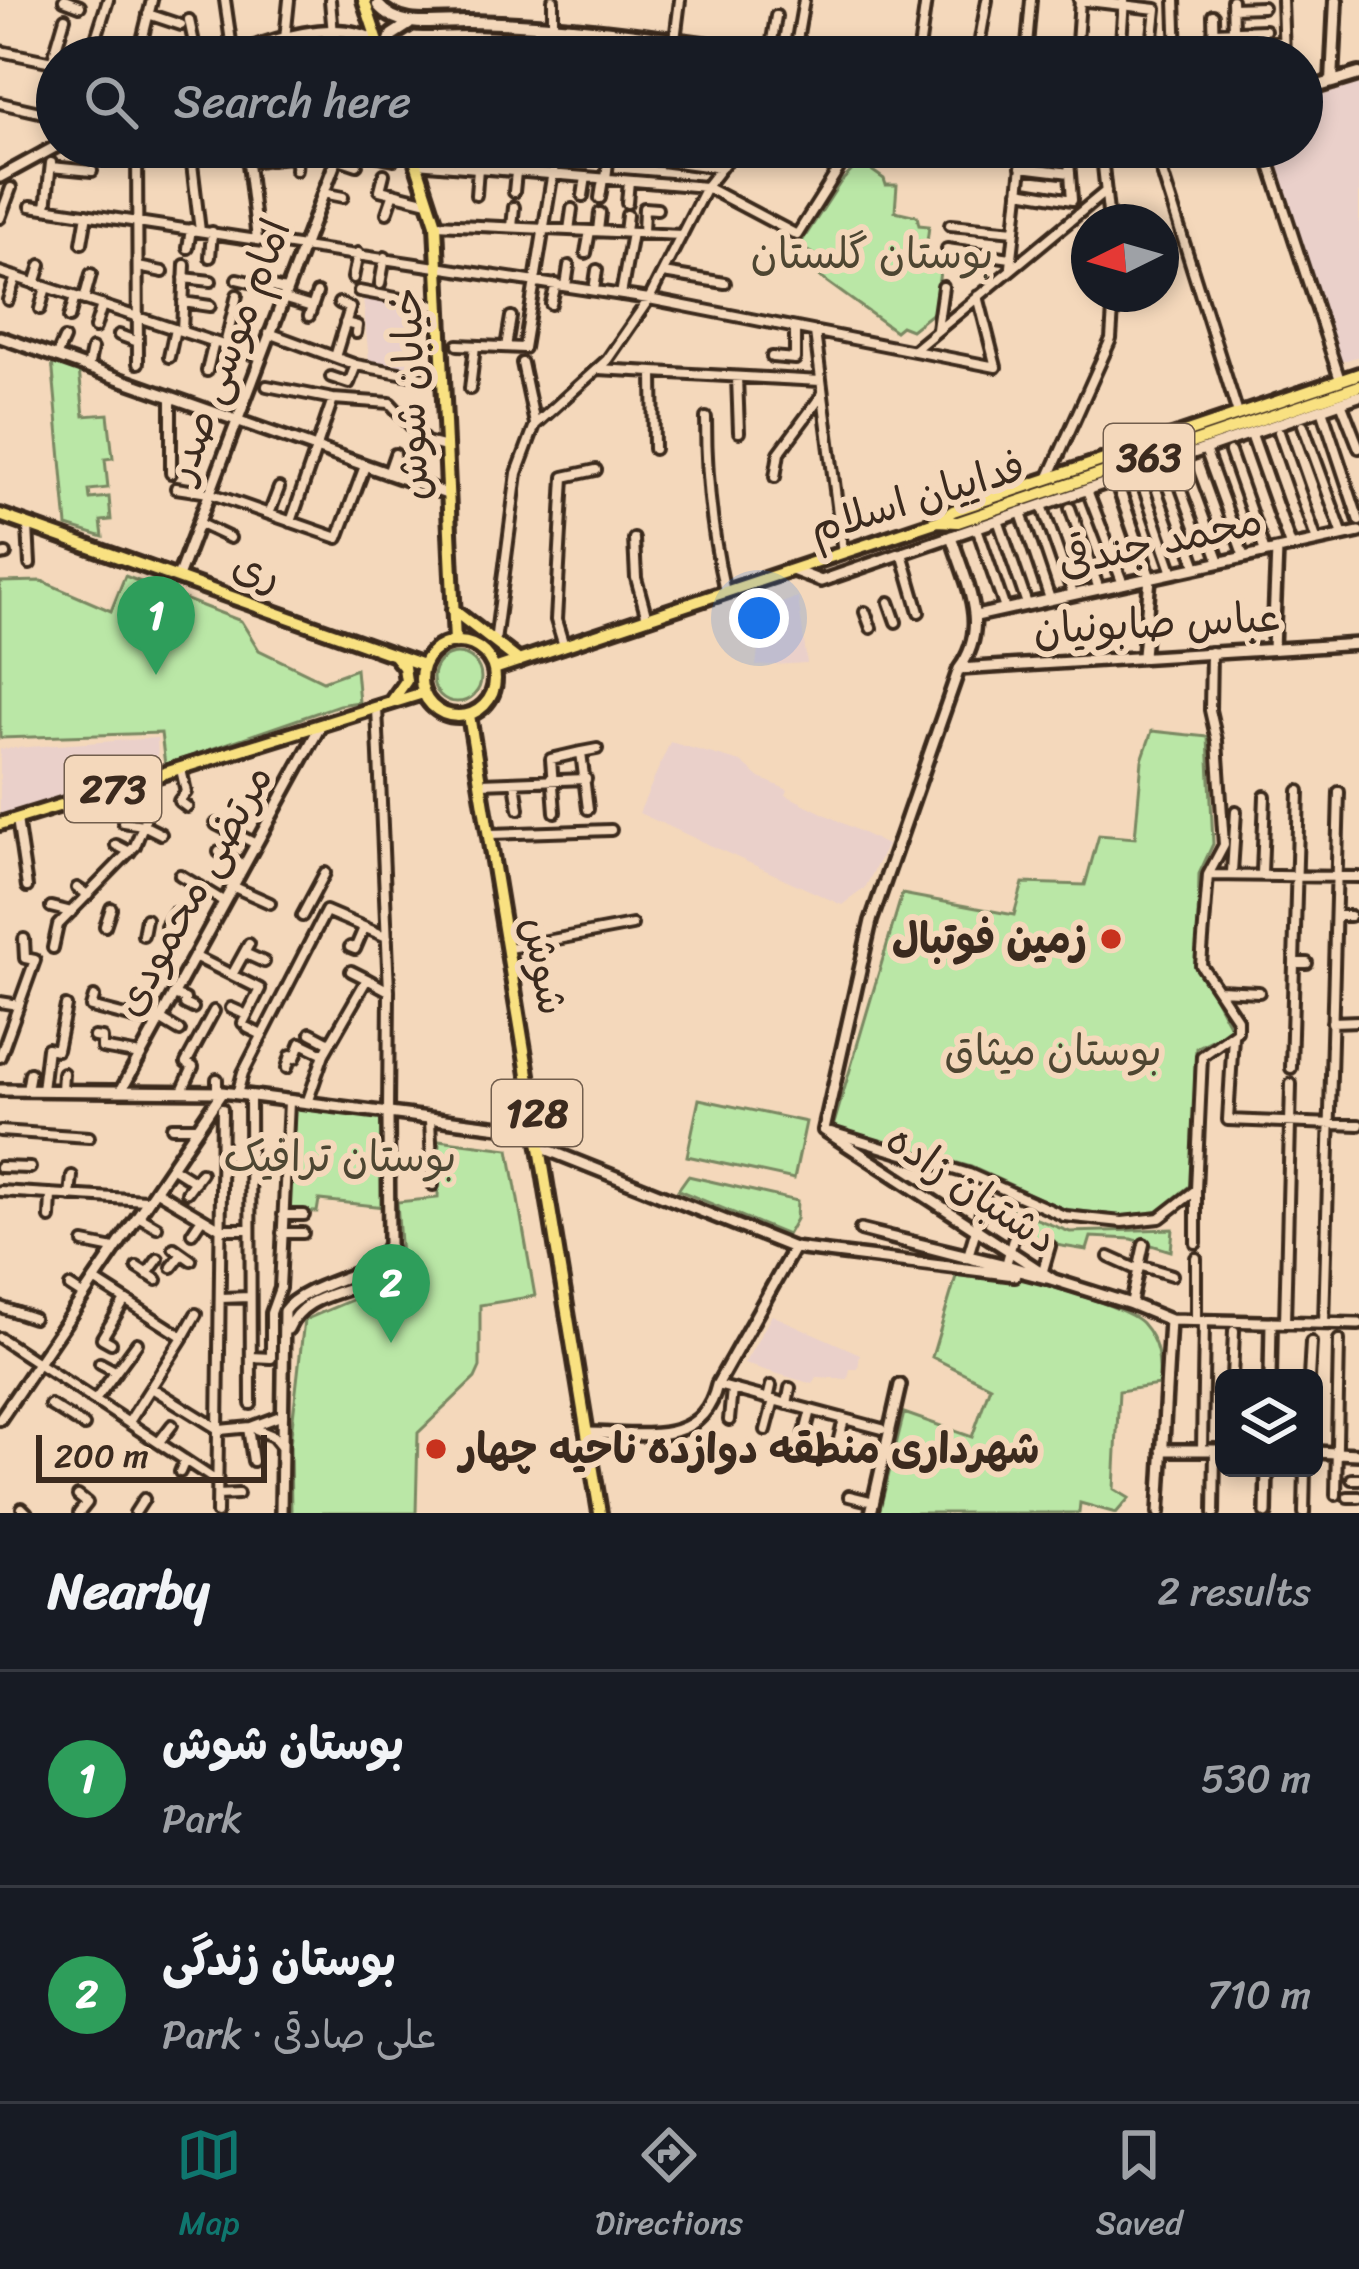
<!DOCTYPE html>
<html lang="en">
<head>
<meta charset="utf-8">
<style>
  body { margin:0; font-family:Sriracha,"Playpen Sans Arabic",sans-serif; background:#242831; color:#f1f3f6 }
  .controls { position:absolute; right:36px; bottom:36px; display:grid; overflow:hidden; border-radius:18px; box-shadow:0 6px 18px #0003 }
  .controls button { width:108px; height:108px; display:grid; place-items:center; padding:0; border:0; border-bottom:3px solid #363941; background:#171b24; color:#f1f3f6; font:60px sans-serif }
  .compass { position:absolute; left:1071px; top:204px; width:108px; height:108px; border-radius:50%; background:#171b24; box-shadow:0 6px 18px #0003; rotate:265deg }
  .scale { position:absolute; left:36px; bottom:30px; width:231px; box-sizing:border-box; padding-left:12px; border:6px solid #3b2a1e; border-top:0; font-size:33px; line-height:42px; white-space:nowrap; color:#3b2a1e; -webkit-text-stroke:9px #f4d8bb; paint-order:stroke }
  .you { position:absolute; left:759px; top:618px; width:42px; height:42px; margin:-30px; border:9px solid #fff; border-radius:50%; background:#1a73e8; box-shadow:0 0 0 18px #1a73e833 }
  .badge { display:grid; place-items:center; width:78px; height:78px; border-radius:50%; background:#0f766e; color:#fff; font-size:39px; font-weight:700 }
  .pin { position:absolute; translate:-50% -99px; filter:drop-shadow(0 3px 6px #0008) }
  .pin::after { content:''; position:absolute; top:63px; width:42px; height:36px; background:inherit; clip-path:polygon(0 0,100% 0,50% 100%) }
  .list { margin:0; padding:0; list-style:none }
  h2 { display:flex; justify-content:space-between; align-items:center; height:156px; margin:0; padding:0 48px; font-size:51px }
  h2 small { font-size:39px; font-weight:400; color:#9ea1a6 }
  .list li { display:grid; grid-template-columns:78px 1fr auto; gap:36px; align-items:center; box-sizing:border-box; height:216px; padding:0 48px; border-top:3px solid #363941 }
  .list b { display:block; font-size:45px; white-space:nowrap }
  .list p { margin:0; font-size:39px; white-space:nowrap; color:#9ea1a6 }
  .list em { font-size:39px; font-style:normal; color:#9ea1a6 }
  .icon { flex:none; width:66px; height:66px; fill:none; stroke:currentColor; stroke-width:2; stroke-linecap:round; stroke-linejoin:round }
  .map { position:relative; flex:none; width:1359px; height:1513px; overflow:hidden }
  .search { position:absolute; background:#171b24; box-shadow:0 6px 18px #0003; left:36px; right:36px; top:36px; height:132px; display:flex; align-items:center; gap:30px; box-sizing:border-box; padding:0 42px; border-radius:66px; color:#9ea1a6; font-size:45px }
  .sheet { height:588px; background:#171b24 }
  nav { display:flex; justify-content:space-around; align-items:center; box-sizing:border-box; height:168px; border-top:3px solid #363941; background:#171b24; font-size:33px; color:#9ea1a6 }
  nav a { display:grid; justify-items:center; gap:6px }
  nav .on { color:#0f766e }
  .map>svg:first-child { display:block }
  .built { fill:#ead0ca }
  .green { fill:#bae7a6; stroke:#7a8862; stroke-width:3 }
  .lines { fill:none; stroke-linecap:round; stroke-linejoin:round }
  .minor-casing { stroke:#3b2a1e; stroke-width:16 }
  .tertiary-casing { stroke:#3b2a1e; stroke-width:18 }
  .secondary-casing { stroke:#3b2a1e; stroke-width:20 }
  .primary-casing { stroke:#3b2a1e; stroke-width:20 }
  .minor { stroke:#f4d8bb; stroke-width:8 }
  .tertiary { stroke:#f4d8bb; stroke-width:9 }
  .secondary { stroke:#f4d8bb; stroke-width:10 }
  .primary { stroke:#f9e181; stroke-width:10 }
  .poi-dot { fill:#c8321e; stroke:#f4d8bb; stroke-width:4.5 }
  .labels { text-anchor:middle; dominant-baseline:central; stroke-width:12; stroke-linejoin:round; paint-order:stroke }
  .shield { fill:#f4d8bb; stroke:#725e4d; stroke-width:3 }
  .shield-label { font-size:39px; font-weight:bold; fill:#3b2a1e }
  .park-label { font-size:42px; fill:#4e4632; stroke:#f4d8bb }
  .street-label { font-size:42px; fill:#3b2a1e; stroke:#f4d8bb }
  .poi-label { font-size:42px; font-weight:bold; fill:#3b2a1e; stroke:#f4d8bb; text-anchor:end }
</style>
</head>
<body>
<div class="map">
<svg width="1359" height="1513" viewBox="0 0 1359 1513">
  <rect width="100%" height="100%" fill="#f4d8bb"/>
  <filter id="ink" filterUnits="userSpaceOnUse"><feTurbulence type="fractalNoise" baseFrequency=".00833" numOctaves="2"/><feDisplacementMap in="SourceGraphic" scale="24" xChannelSelector="R" yChannelSelector="G"/><feConvolveMatrix kernelMatrix="1 2 1 2 8 2 1 2 1" color-interpolation-filters="sRGB"/></filter>
  <g filter="url(#ink)">
    <path class="built" d="M1359 84V356L1337 363 1267 147H1302V102Z
      M363 298 411 308 417 368 369 361Z
      M798 597 807 663 756 666 763 610Z
      M157 738 158 764 0 815V749Z
      M670 742 741 762 760 778 788 790 786 795 887 845 865 888 842 905 639 813Z
      M772 1315 860 1354 858 1369H850L848 1379 817 1377 813 1384 744 1364Z"/>
    <path class="green" d="M860 162 884 179 886 185H897L895 211 917 216 919 225 929 226 924 266 940 271 935 311 911 330 901 326 895 331 816 274 821 259 799 246 840 183Z
      M52 360 79 370 84 416 108 414 113 458 105 459 108 488 89 490 90 499 109 497 111 520 101 521 103 537 67 526Z
      M125 576 241 621 259 650 323 681 356 669 359 702 339 705 165 765 161 733 0 738V582L42 581 111 611Z
      M433 678a24 24 0 1 1 48 0a24 24 0 1 1-48 0Z
      M1152 731 1208 737 1213 844 1199 874 1197 964 1232 1030 1196 1048 1191 1185 1157 1212 1121 1216 1064 1209 971 1167 833 1127 902 894 1014 915 1023 883 1085 885 1099 835 1135 838 1142 760Z
      M699 1099 806 1122 794 1179 687 1156Z
      M294 1108 385 1118V1207L319 1200 317 1212 288 1211Z
      M439 1140 509 1149 535 1296 480 1305V1367L475 1378 418 1433 416 1513H291L290 1444 304 1320 392 1283 401 1257 397 1202 438 1198Z
      M688 1176 797 1201 796 1219 787 1235 678 1190Z
      M985 1199 1070 1232 1173 1229 1171 1251 1132 1239 1091 1237 1087 1250 1012 1238V1225L983 1213Z
      M960 1263C994 1271 1122 1302 1142 1323 1159 1342 1160 1361 1159 1385L1119 1391 1114 1489 1129 1498 1116 1513 1080 1503 1079 1513H879L904 1413 972 1437 990 1386 932 1357Z"/>
    <g class="lines">
      <defs>
        <path id="minor" d="M64 0 80 6
          M225 0 233 56
          M330 0 335 57
          M1079 0 1156 9 1151 55
          M1175 0 1177 57
          M1232 0 1234 57
          M1282 0 1284 57
          M1232 8 1263 7
          M148 14 181 25
          M1213 15 1214 49
          M189 20 197 57
          M553 26V0
          M1213 32 1265 30
          M290 37 293 57
          M285 39 289 0
          M675 40 680 0
          M1270 42H1283
          M0 51 57 63
          M770 53 776 16
          M1234 56H1248
          M90 57 108 0
          M138 57 152 0
          M572 57 575 43
          M794 57 804 0
          M918 57 926 0
          M977 57 987 0
          M1026 57 1031 0
          M1076 57 1080 0
          M1120 57 1124 0
          M52 62 65 18
          M0 103 57 116
          M137 147 138 363
          M190 147 200 231
          M246 147 257 239
          M456 147 463 167
          M1101 147 1109 222
          M1154 147 1238 414
          M1264 147 1340 380
          M340 148 394 159
          M646 150V147
          M681 151V147
          M336 158 357 165
          M248 162 311 154 309 147
          M416 163 706 187 797 235 843 162 826 163V153
          M51 167 92 171
          M1021 167 1070 173
          M296 170 297 156
          M384 174 380 190 428 202
          M606 179 609 153 721 168
          M1019 191 1072 200 1068 147
          M514 192 516 172
          M323 193 343 197
          M476 195 478 168
          M583 196 586 177
          M600 198 603 179
          M627 203 629 181
          M31 206 649 299 996 367 978 296
          M46 208 51 163
          M387 213 394 193
          M0 218 11 188
          M436 224 682 235
          M950 225 1015 231
          M512 227 514 207
          M569 230 572 209
          M598 231 600 213
          M625 232 627 215
          M643 233 644 208 657 209
          M82 243 87 214
          M188 248 191 229
          M947 249 1011 258
          M586 253 590 231
          M210 257 212 232
          M138 267 163 272
          M1011 267 1024 147
          M0 272 260 357
          M663 273 725 283
          M184 278 211 281
          M353 278 358 253
          M237 279 285 290
          M35 284 41 265
          M380 284 385 257
          M566 286 569 266
          M594 290 597 270
          M359 291 439 306
          M621 295 632 233
          M282 298 312 307
          M8 300 16 277
          M84 300 91 274
          M183 302 210 306
          M551 304 556 284
          M40 309 46 287
          M309 316 317 293
          M69 318 75 297
          M345 323 357 326 356 333
          M95 328 102 305
          M937 329 943 287
          M182 331 185 265
          M815 332 843 553
          M269 333 356 365 422 377
          M119 335 138 342
          M225 345 237 295
          M458 345 524 348 557 147
          M506 347 511 317
          M914 350 1106 191
          M56 357 64 339
          M169 357 175 329
          M335 357 350 308 339 303
          M772 357 795 359V328
          M522 363 535 424
          M88 368 92 349
          M598 369 821 381
          M207 371 214 342
          M653 374 654 449
          M331 377 349 383 356 365
          M737 377 739 432
          M267 386 333 399 390 403 426 442 446 447
          M470 389 475 346
          M171 398V473
          M1341 402 1359 448
          M1322 409 1359 521
          M706 418C706 478 712 534 725 592
          M1303 425 1343 535
          M1279 432 1317 541
          M1205 449 1244 557
          M1230 452 1265 552
          M1138 472 1173 573
          M1187 472 1220 562
          M388 474 395 454
          M775 477 779 453 822 395
          M1049 477 1111 339 1114 294
          M1165 479 1197 567
          M176 488 209 493 338 538 365 466
          M1087 490 1123 584
          M1042 505 1073 594
          M1070 508 1099 589
          M1021 513 1050 599
          M269 514 279 488
          M998 520 1027 604
          M291 522 333 399
          M198 523 230 538
          M28 526 30 564
          M977 528 1005 609
          M634 539 636 578 647 618
          M902 553 919 612
          M0 555 6 554
          M889 602 896 622
          M865 612 871 628
          M495 642 517 473 535 425 607 360 649 299 706 187 737 147
          M564 646 556 620 564 477 596 470
          M377 708 389 991 388 1113
          M581 752 597 749
          M181 769 186 792 179 801 187 807
          M515 782 519 809
          M481 783 586 779
          M555 812 551 759 581 752 588 809
          M17 819 27 887
          M123 822 143 825 161 834
          M216 824 254 843
          M490 834 611 830
          M116 845 130 852
          M219 852 242 865
          M1232 872 1236 811
          M1262 873 1265 796
          M180 875 223 901
          M1210 875 1359 877
          M232 886 270 903
          M77 888 88 895
          M51 907 71 912
          M302 916 325 873
          M1336 916H1350
          M105 926 111 908
          M166 926 174 913
          M143 935 146 919
          M350 947 355 949 364 928
          M53 948 58 925 135 846 145 820 131 783
          M509 948 632 925
          M244 953 264 962
          M194 956 260 989 243 1023
          M1294 963H1307
          M351 971 367 979
          M232 975 249 944
          M1219 990 1259 992
          M173 995 185 999V1004L193 1008
          M94 997 91 1007 157 1024
          M0 1002 19 1005
          M231 1008 247 1015
          M160 1019 180 1031
          M1332 1022 1359 1021
          M248 1028 262 1035
          M311 1033 330 1043
          M1233 1036 1228 1120 1359 1125
          M94 1037 102 1038V1048L140 1055
          M0 1057 35 960 25 958 24 939
          M287 1068 291 1055 295 1058 301 1043 324 1054
          M1291 1068 1299 791
          M217 1079V1092
          M27 1090 30 1073
          M42 1090 47 1048 57 1050 66 1006
          M62 1090 63 1073
          M182 1091 193 1067 186 1063 214 1011
          M237 1094 243 1073 326 911 387 937
          M250 1096 251 1404
          M307 1103 324 1054 367 979 389 991
          M430 1120 433 1185
          M172 1127H198
          M0 1131 89 1137
          M831 1132 969 1174 1064 1216 1122 1222 1160 1218 1196 1190 1202 1056 1237 1031V1019L1201 965 1208 875 1224 845 1217 741 1210 710 1211 652
          M0 1167 30 1168
          M171 1167 195 1182
          M155 1190 221 1229H250
          M0 1191 146 1200
          M187 1192 201 1173
          M70 1196 72 1176
          M283 1215H304
          M138 1216 157 1227
          M50 1218 51 1194
          M192 1233 202 1218
          M282 1233H303
          M84 1243 114 1249
          M1196 1243V1192
          M174 1248 191 1260
          M968 1256 985 1199
          M1109 1257 1138 1270
          M1006 1265 1018 1221
          M1139 1265 1172 1275
          M137 1267 157 1280
          M172 1267 182 1254
          M147 1274 158 1259
          M1042 1274 1050 1246
          M94 1280 183 1337 129 1422
          M70 1287 84 1296
          M221 1298 250 1297
          M1131 1304 1144 1244
          M0 1307 33 1318
          M1196 1320V1258
          M1285 1323 1291 1084
          M1324 1323 1339 792
          M183 1337 196 1314
          M0 1338 218 1482
          M111 1343 102 1338 125 1300
          M251 1357 271 1358V1313L280 1288 289 1102
          M100 1363 115 1371
          M1232 1378 1234 1331
          M1309 1378 1311 1342
          M717 1385 882 1429
          M152 1388 220 1430 251 1427
          M96 1399 137 1343
          M768 1399 771 1386
          M787 1404 790 1388
          M50 1405 84 1426
          M729 1420 732 1389
          M248 1428 253 1461
          M766 1430 774 1400
          M804 1437 811 1410
          M159 1442 172 1425
          M838 1443 844 1419
          M281 1446 273 1436 251 1427 283 1415
          M1202 1450 1204 1321
          M856 1451 883 1455
          M180 1472 185 1460
          M1352 1479H1359
          M218 1495 238 1494
          M1336 1495 1339 1340
          M78 1496 87 1503 79 1513
          M849 1496 874 1502
          M1348 1497H1359
          M22 1508 27 1513
          M135 1513 144 1499
          M217 1513 222 1109
          M1214 1513 1215 1450
          M1304 1513 1305 1468"/>
        <path id="tertiary" d="M228 57C270 40 337 16 378 42
          M0 177 57 146
          M0 337 447 494
          M1251 433 1291 547
          M1114 475 1150 578 1143 655
          M951 536C966 583 991 626 959 669L871 921 824 1130 1054 1280
          M792 570 821 581 1359 396
          M178 577 341 147
          M976 616 1359 532
          M1273 649 1277 550
          M959 669 1359 644
          M122 1089 321 725
          M0 1090 222 1092 540 1132
          M543 1148 794 1248 1015 1275
          M1046 1278 861 1230 1006 1265 1131 1304 1170 1320 1359 1324
          M288 1329C308 1283 369 1299 393 1259L389 1244 388 1116
          M1270 1378 1271 1322
          M0 1419 222 1092
          M587 1433C639 1433 702 1449 717 1385L794 1248
          M1162 1450H1224
          M1314 1452 1359 1454
          M281 1513 284 1311C299 1289 354 1277 380 1263L389 1244
          M871 1513 900 1385
          M1159 1513 1170 1320
          M1266 1513 1267 1468"/>
        <path id="secondary" d="M378 5C399 30 435 22 465 22 576 23 689 43 798 57
          M384 57 392 35 409 24
          M1332 82 1336 0
          M1302 91 1359 74"/>
        <path id="primary" d="M364 0 383 57
          M411 147 436 224 455 642
          M0 515 423 665
          M940 520 953 511 1359 374
          M453 610 519 661
          M421 679a37 37 0 1 1 74 0a37 37 0 1 1-74 0Z
          M494 669 938 521 958 522 1359 386
          M392 701 406 681 404 667 395 656
          M469 715 600 1513
          M0 824 423 693"/>
      </defs>
      <use href="#minor" class="minor-casing"/>
      <use href="#tertiary" class="tertiary-casing"/>
      <use href="#secondary" class="secondary-casing"/>
      <use href="#primary" class="primary-casing"/>
      <use href="#minor" class="minor"/>
      <use href="#tertiary" class="tertiary"/>
      <use href="#secondary" class="secondary"/>
      <use href="#primary" class="primary"/>
    </g>
  </g>
  <g class="poi-dot">
    <circle cx="1111" cy="939" r="12"/>
    <circle cx="436" cy="1449" r="12"/>
  </g>
  <g class="labels">
    <g class="shield">
      <rect x="1104" y="424" width="90" height="66" rx="9"/>
      <rect x="65" y="756" width="96" height="66" rx="9"/>
      <rect x="492" y="1080" width="90" height="66" rx="9"/>
    </g>
    <g class="shield-label">
      <text x="1149" y="457">363</text>
      <text x="113" y="789">273</text>
      <text x="537" y="1113">128</text>
    </g>
    <g class="park-label">
      <text x="872" y="254">بوستان گلستان</text>
      <text x="1053" y="1051">بوستان میثاق</text>
      <text x="340" y="1157">بوستان ترافیک</text>
    </g>
    <g class="street-label">
      <text transform="translate(228 350) rotate(-69)">امام موسی صدر</text>
      <text transform="translate(410 394) rotate(-92)">خیابان شوش</text>
      <text transform="translate(917 497) rotate(-17)">فداییان اسلام</text>
      <text transform="translate(1160 541) rotate(-12)">محمد جندقی</text>
      <text transform="translate(257 570) rotate(19)">ری</text>
      <text transform="translate(1157 623) rotate(-3)">عباس صابونیان</text>
      <text transform="translate(193 890) rotate(-61)">مرتضی محمودی</text>
      <text transform="translate(545 966) rotate(80)">شوش</text>
      <text transform="translate(972 1189) rotate(34)">دشتبان زاده</text>
    </g>
    <g class="poi-label">
      <text x="1087" y="939">زمین فوتبال</text>
      <text x="460" y="1449" text-anchor="start">شهرداری منطقه دوازده ناحیه چهار</text>
    </g>
  </g>
</svg>
<div class="controls">
<button><svg class="icon" aria-label="layers" viewBox="0 0 24 24"><path d="M12 4l9 5-9 5-9-5zM3 14l9 5 9-5"/></svg></button>
</div>
<svg class="compass" viewBox="-18 -18 36 36"><path d="M0-13l5 13h-10z" fill="#e53935"/><path d="M0 13l5-13h-10z" fill="#9ea1a6"/></svg>
<div class="scale">200 m</div>
<div class="you"></div>
<div class="pin badge" style="left:156px;top:675px;background:#2e9e5b">1</div>
<div class="pin badge" style="left:391px;top:1343px;background:#2e9e5b">2</div>
<div class="search"><svg class="icon" aria-label="search" viewBox="0 0 24 24"><circle cx="10" cy="10" r="6"/><path d="M15 15l6 6"/></svg>Search here</div>
</div>
<section class="sheet">
<h2>Nearby<small>2 results</small></h2>
<ul class="list">
<li><span class="badge" style="background:#2e9e5b">1</span><div><b>بوستان شوش</b><p>Park</p></div><em>530 m</em></li>
<li><span class="badge" style="background:#2e9e5b">2</span><div><b>بوستان زندگی</b><p>Park · علی صادقی</p></div><em>710 m</em></li>
</ul>
</section>
<nav>
<a class="on"><svg class="icon" aria-label="map" viewBox="0 0 24 24"><path d="M3 6l6-2 6 2 6-2v14l-6 2-6-2-6 2zM9 4v14M15 6v14"/></svg>Map</a>
<a><svg class="icon" aria-label="directions" viewBox="0 0 24 24"><path d="M12 3l9 9-9 9-9-9zM9 14v-3h6M13 9l2 2-2 2"/></svg>Directions</a>
<a><svg class="icon" aria-label="saved" viewBox="0 0 24 24"><path d="M7 4h10v16l-5-4-5 4z"/></svg>Saved</a>
</nav>
</body>
</html>
